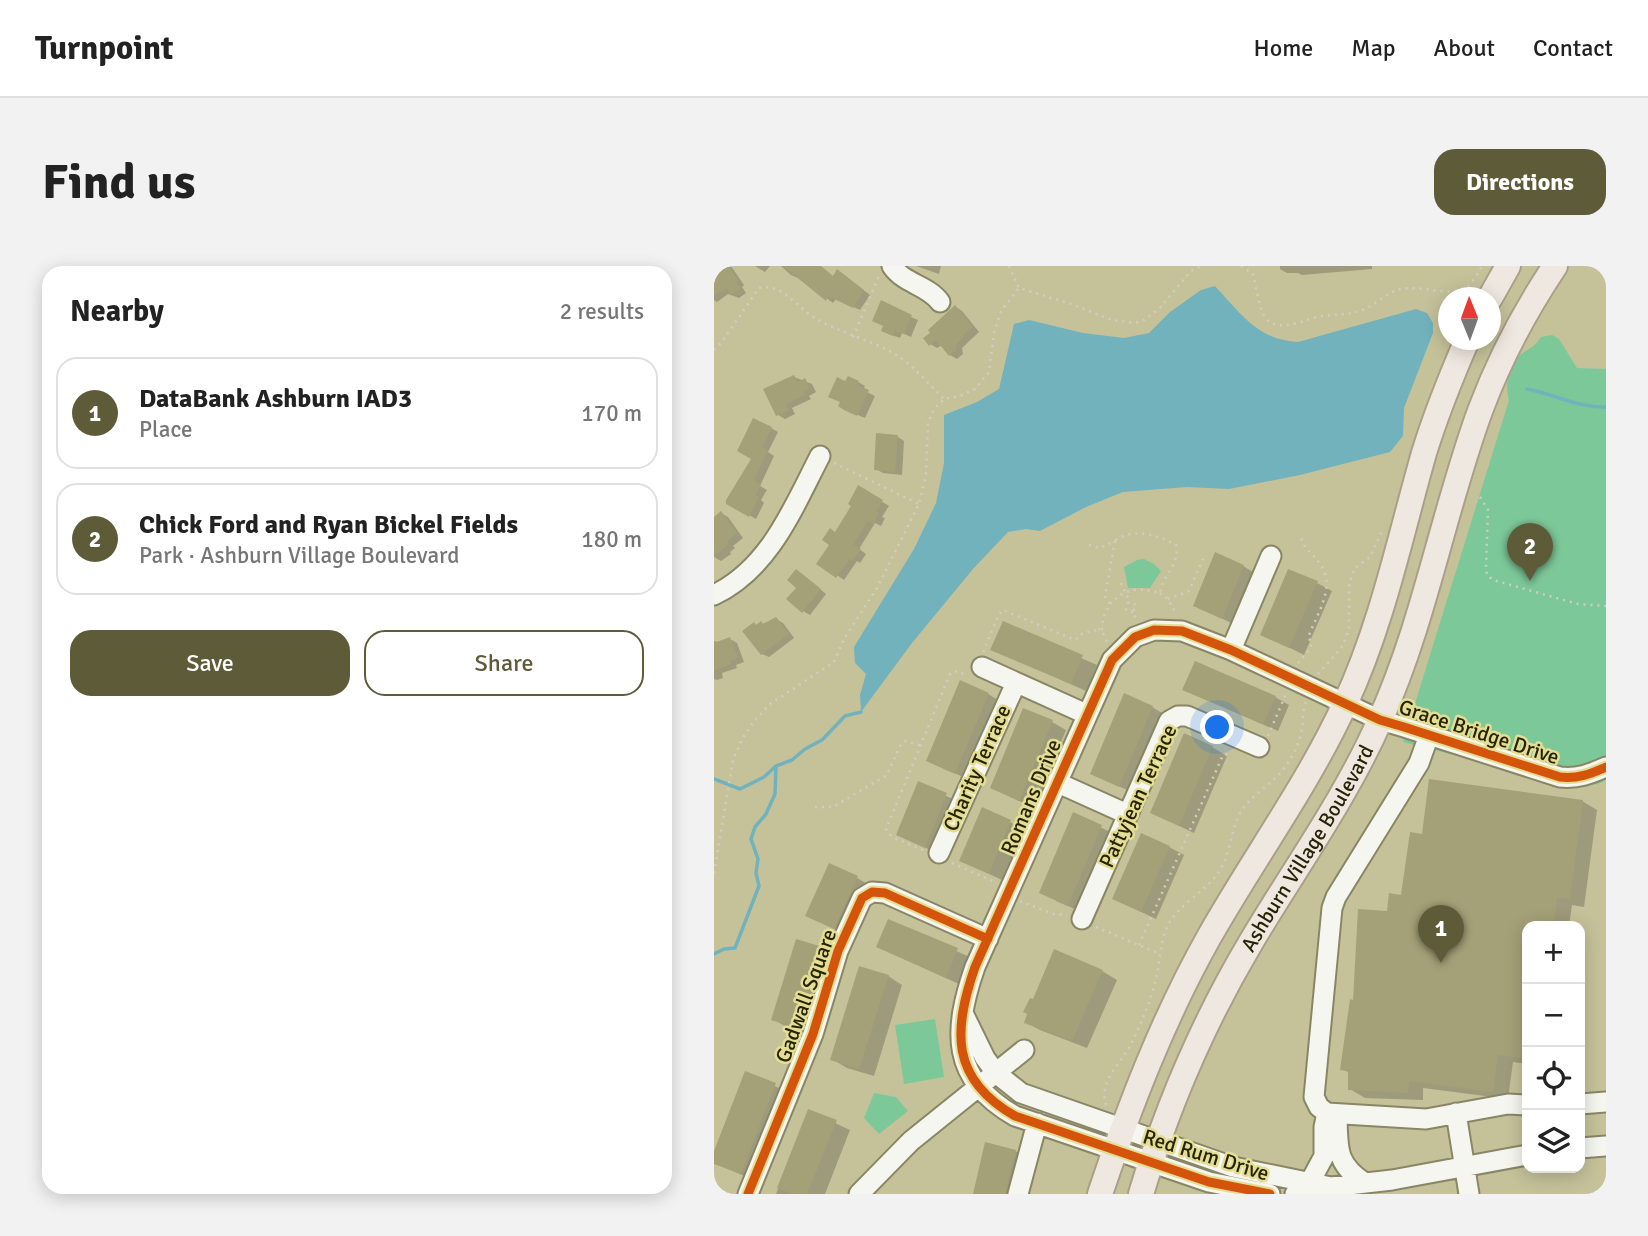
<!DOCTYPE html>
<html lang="en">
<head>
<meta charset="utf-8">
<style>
  body { margin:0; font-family:Signika,sans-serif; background:#f2f2f2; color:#222 }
  .controls { position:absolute; right:21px; bottom:21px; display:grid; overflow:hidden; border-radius:14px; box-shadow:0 4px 18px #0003 }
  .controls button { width:63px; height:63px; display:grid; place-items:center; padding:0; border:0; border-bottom:2px solid #e0e0e0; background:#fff; color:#222; font:35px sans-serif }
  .compass { position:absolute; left:724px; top:21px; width:63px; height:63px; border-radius:50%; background:#fff; box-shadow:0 4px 18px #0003; rotate:359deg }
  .you { position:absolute; left:504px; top:462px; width:24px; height:24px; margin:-18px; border:5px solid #fff; border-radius:50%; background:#1a73e8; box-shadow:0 0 0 10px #1a73e833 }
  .badge { display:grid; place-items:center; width:46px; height:46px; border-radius:50%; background:#5e5b39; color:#fff; font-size:23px; font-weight:700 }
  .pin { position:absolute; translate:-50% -58px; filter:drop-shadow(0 2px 4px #0008) }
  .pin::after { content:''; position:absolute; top:37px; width:24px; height:21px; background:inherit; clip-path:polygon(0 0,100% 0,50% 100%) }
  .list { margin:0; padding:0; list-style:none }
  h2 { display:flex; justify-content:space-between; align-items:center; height:91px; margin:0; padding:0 28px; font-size:30px }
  h2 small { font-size:23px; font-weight:400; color:#767676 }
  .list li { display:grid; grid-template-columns:46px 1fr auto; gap:21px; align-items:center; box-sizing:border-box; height:112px; margin:0 14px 14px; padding:0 14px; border:2px solid #e0e0e0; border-radius:21px }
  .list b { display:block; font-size:26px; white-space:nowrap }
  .list p { margin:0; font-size:23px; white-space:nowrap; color:#767676 }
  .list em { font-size:23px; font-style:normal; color:#767676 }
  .actions { display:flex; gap:14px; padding:21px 28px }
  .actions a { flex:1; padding:16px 0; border:2px solid #5e5b39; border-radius:21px; text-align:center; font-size:24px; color:#5e5b39 }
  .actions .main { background:#5e5b39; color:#fff }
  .icon { flex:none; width:38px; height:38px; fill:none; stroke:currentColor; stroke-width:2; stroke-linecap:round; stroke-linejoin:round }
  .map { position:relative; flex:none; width:892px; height:928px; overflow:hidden; border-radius:21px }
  header { display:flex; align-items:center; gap:42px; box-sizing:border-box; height:98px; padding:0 35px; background:#fff; border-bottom:2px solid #e0e0e0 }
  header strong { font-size:33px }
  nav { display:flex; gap:38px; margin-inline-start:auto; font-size:24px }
  .intro { display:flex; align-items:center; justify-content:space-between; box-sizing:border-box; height:168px; padding:0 42px }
  h1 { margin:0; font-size:49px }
  .button { padding:18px 32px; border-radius:21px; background:#5e5b39; color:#fff; font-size:24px; font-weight:700 }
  main { display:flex; gap:42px; padding:0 42px }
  aside { flex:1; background:#fff; border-radius:21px; box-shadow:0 4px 18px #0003 }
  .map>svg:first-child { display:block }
  .green { fill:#7dc899 }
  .water { fill:#72b2bd }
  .shadow { fill:#0003 }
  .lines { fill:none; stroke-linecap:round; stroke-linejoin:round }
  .stream { stroke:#72b2bd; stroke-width:3.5 }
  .building { fill:#a4a178 }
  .minor-casing { stroke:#888665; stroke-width:23 }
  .major-casing { stroke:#ab9f87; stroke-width:28 }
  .path { stroke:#cfcec0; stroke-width:2.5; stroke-dasharray:2 5; stroke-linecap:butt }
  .minor { stroke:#f6f6f0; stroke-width:19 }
  .major { stroke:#eee8e0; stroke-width:24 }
  .cycleway-casing { stroke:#e4de94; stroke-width:13 }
  .cycleway { stroke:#d5540b; stroke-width:9 }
  .labels { text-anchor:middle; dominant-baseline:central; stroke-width:5; stroke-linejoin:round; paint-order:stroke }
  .street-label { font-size:21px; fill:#272405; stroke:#e4de94 }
</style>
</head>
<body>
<header>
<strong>Turnpoint</strong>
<nav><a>Home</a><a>Map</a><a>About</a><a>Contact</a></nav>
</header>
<div class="intro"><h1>Find us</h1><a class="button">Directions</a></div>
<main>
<aside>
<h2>Nearby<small>2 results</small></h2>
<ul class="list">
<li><span class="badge">1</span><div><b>DataBank Ashburn IAD3</b><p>Place</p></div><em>170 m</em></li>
<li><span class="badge">2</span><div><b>Chick Ford and Ryan Bickel Fields</b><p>Park · Ashburn Village Boulevard</p></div><em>180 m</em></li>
</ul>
<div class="actions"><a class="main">Save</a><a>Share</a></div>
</aside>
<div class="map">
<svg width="892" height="928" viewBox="0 0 892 928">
  <rect width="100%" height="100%" fill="#c5c29a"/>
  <path class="green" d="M838 69 845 73 863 102 892 103V514L884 518 854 522 795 503 689 476 795 134C791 120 793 101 805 90 814 82 818 84 827 71Z
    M430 293 440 298 447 305 436 322H414L410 301 423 294Z
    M221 753 230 811 190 818 181 759Z
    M160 827 182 831 194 845 165 868 150 852Z"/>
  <path class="water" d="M501 20C527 48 544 74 584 76L702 43 713 47 719 57V67L690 142 689 170 676 186 586 209 515 223 473 221 409 226 372 241 326 265 312 263 294 266 259 303 198 377 147 446 146 429 152 408 141 397 140 381 200 283 222 237 230 197V149L263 136 285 123 300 58 315 54 369 67 410 72 435 67 456 46 487 24Z"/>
  <path class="shadow" d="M0 0H17L30 19 28 21 32 27 25 32 14 28 3 36 0 34Z
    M41 0H56L51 6Z
    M67 0H106L120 11 130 9 156 29 146 44 122 33 119 37 85 11 84 12 77 9Z
    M202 0H227L225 8Z
    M566 0H658V3L588 9 584 7H573L566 3Z
    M242 41 248 45 265 66 248 82 249 88 243 93 236 89 228 79 223 82 216 78Z
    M197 51 204 54 197 71 188 67 186 72 175 68Z
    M80 111 98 118 102 126 95 130 97 133 78 142 81 148 71 153 64 149Z
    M144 116 151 120 149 124 161 130 151 152 139 147 128 136 132 117Z
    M57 162 64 166 54 186 60 190 46 220 53 224 47 234 50 237 42 253 14 237Z
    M184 171 190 175 188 209 169 207 162 203Z
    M145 221 175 240 168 251 171 252 167 260 161 257 145 283 152 288 146 297 143 295 130 314 105 297 140 239Z
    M7 247 14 251 29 272 19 280 21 282 16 286 17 288 7 295 0 291V253Z
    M529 300 544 309 523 360 481 339Z
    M89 309 112 328 96 349 89 345 84 321Z
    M603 317 618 325 590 389 548 368Z
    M62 353 69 357 80 372 55 391 48 388 43 360Z
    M289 358 383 399 372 425 278 383Z
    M16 373 23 377 30 396 22 399 23 402 8 407 9 412 3 414 0 413V375L7 377Z
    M470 424 561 431 575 439 564 465Z
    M274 428 289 437 256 514 229 502Z
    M438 441 453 450 420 527 393 515Z
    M338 456 352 464 320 542 278 522Z
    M498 481 513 490 480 567 438 547Z
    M205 517 247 537 226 589 184 568Z
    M868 535 883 544 870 641 858 639 855 660H813V798L799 796 794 833 709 822V834L651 832 636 823V807L628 803 641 736 674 647 689 631 709 570Z
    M360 548 402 569 370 647 342 635Z
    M296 556 311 564 290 615 248 595Z
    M455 581 470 589 442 653 400 633Z
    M143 612 157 620 135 670 94 650Z
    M175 655 258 692 247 719 164 681Z
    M111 684 126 692 102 771 74 762 59 753Z
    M388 705 403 714 373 782 326 764 312 756 319 735Z
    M174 710 188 719 160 810 133 802 118 793Z
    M32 807 76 827 42 915 0 897V890Z
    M95 845 136 864 111 928H62Z
    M301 885 316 894 307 928H260Z"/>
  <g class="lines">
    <path class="stream" d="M813 123C840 128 864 142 892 141
      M0 513 26 523 50 511 62 500 78 494 91 483 108 474 131 450 147 446
      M0 688 10 683 21 682 45 620 42 607 44 593 37 573 41 561 52 548 61 528 62 500"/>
  </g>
  <path class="building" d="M0 0H14L25 15 22 16 27 23 16 29 13 23 0 29Z
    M69 0H107L119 10 123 3 150 24 139 42 114 30 112 35Z
    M167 34 198 49 190 68 181 65 179 70 167 65 169 60 158 55Z
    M241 39 259 61 249 69 250 71 242 78V84L235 90 222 74 215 80 209 72 216 67 214 64Z
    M80 109 84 116 91 112 96 122 90 126 91 129 72 138 75 144 62 150 49 123Z
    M134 110 145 115 143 119 155 124 143 150 130 144 124 140 126 136 114 131 123 111 131 115Z
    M39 152 58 161 48 181 54 184 40 214 47 219 41 229 45 231 35 251 12 238V234L37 193 23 185Z
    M162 167 184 169 181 206 160 204Z
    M144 219 169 234 162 245 165 247 159 258 154 255 139 278 147 283 138 295 136 292 122 312 102 298 115 279 108 274 116 262 121 266 137 240 134 238Z
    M7 245 23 267 13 275 15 278 0 290V251Z
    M501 286 530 299 508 353 479 340Z
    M82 303 107 323 88 347 72 333 82 322 73 314Z
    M574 303 604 315 575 382 546 369Z
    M62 351 75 368 47 389 28 365 40 356 42 359 47 355 49 358Z
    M289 355 369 389 357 418 276 384Z
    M16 371 24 392 16 395 17 398 0 404V377Z
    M481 395 562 430 549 458 468 424Z
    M246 414 275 427 241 508 212 495Z
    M410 427 439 440 405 521 376 508Z
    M309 442 339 454 305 535 276 522Z
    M470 467 499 480 465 560 436 547Z
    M715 513 869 534 856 633 843 632 840 658 827 657V660H813V793L784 789 779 826 695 815 694 827 634 824V805L626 804 636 733 639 734 644 643 673 645 675 627 687 629 696 566 708 568Z
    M204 515 233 527 211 582 182 569Z
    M268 541 297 554 275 608 245 595Z
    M359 546 388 559 354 640 325 627Z
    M427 567 456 580 427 646 398 633Z
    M115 597 144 610 120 663 91 650Z
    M174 653 244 682 232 712 162 681Z
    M82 673 112 682 88 764 57 754Z
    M340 683 389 704 358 775 310 757 313 748 309 746 316 732 319 733Z
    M145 700 175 709 145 803 116 794Z
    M31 805 62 817 27 908 0 898V885Z
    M94 843 123 854 93 928H78L63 922Z
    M271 876 302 884 291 928H259Z"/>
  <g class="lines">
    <defs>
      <path id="minor" d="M178 0C190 18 214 19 226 36
        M0 329C56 302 79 242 106 190
        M517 384 557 290
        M268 401 372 448
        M715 469 705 497 622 631 618 642 600 831 605 841 613 847 712 853 794 838 813 839
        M342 516 413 548
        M225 587 302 417
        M368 653 455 455 464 450H473L545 481
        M249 747 271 792 282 807 307 827 519 901 617 921
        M866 838 892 836
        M742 847 755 928
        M623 848C624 881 621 898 651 917
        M866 882 892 880
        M596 916 610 890V861L613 847
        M34 928 99 768 124 685 148 632 158 626 171 627 274 673
        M145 928 197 875 310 784
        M304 928 323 857
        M556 928 495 916 301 850C236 813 239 764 261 701L398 394 421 371 440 364 468 365 517 384 666 454 690 461 846 511C864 513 876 508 892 501
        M581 928 617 921 678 914 813 889"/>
      <g id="major">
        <path d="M776 32 794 0"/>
        <path d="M386 928C416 839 449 753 495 671 539 593 593 520 631 438 668 359 686 271 710 187 722 148 737 111 753 74"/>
        <path id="s1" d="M427 928C453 841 490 755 537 676 581 602 632 532 667 452 711 354 729 246 766 145 785 94 811 45 841 0"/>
      </g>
    </defs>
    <use href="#minor" class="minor-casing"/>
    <use href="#major" class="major-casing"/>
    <path class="path" d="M295 0 305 22 357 38 398 54 421 57 430 54 445 43 477 5 487 0
      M527 0 539 8C542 20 546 53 557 57 575 64 592 52 609 50 624 48 637 49 651 43 662 38 672 28 683 24 705 17 732 32 752 21 759 17 764 7 768 0
      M139 71 165 10
      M0 84 7 77 45 22C67 16 82 40 99 51 127 68 160 74 187 92 203 104 216 119 230 133
      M120 197 205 238
      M766 231 774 244 772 302 773 309 779 314 864 338 892 340
      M407 317 416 336
      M446 327 454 333 462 348
      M454 333 475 325 489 293
      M396 338C411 322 426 321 446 327 449 308 466 299 462 279 445 269 417 261 401 275
      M419 346 412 344 414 337 417 336 422 339 419 346 423 354
      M384 363 388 365 393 376
      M269 386 285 348 289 344 361 374 369 367 388 363 389 352 396 338 391 330 401 275 385 282 375 279
      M584 397 596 383 598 376 594 372C602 349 623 321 606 298 599 287 590 284 587 271
      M604 408 628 381 635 363V318L641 302 656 291 669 262
      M697 443 712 450
      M554 470 572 428
      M101 541H119L173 509 186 480 191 475 208 480
      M209 584 178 571 172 563 236 408 240 405 253 409
      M238 597 283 617
      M0 607 19 494 28 473 41 454 56 438 120 396 130 373 163 322 205 238 212 209 214 157 220 143 230 133 246 130 261 123 275 106 280 67 287 45 305 22
      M306 635 339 648 353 649
      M382 661 446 688
      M425 679 509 489 517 488
      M392 839C384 816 407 797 417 778 427 758 437 734 442 713 446 696 446 677 453 661 465 636 494 626 507 602 516 587 517 567 524 551 535 529 557 520 571 501 578 491 585 479 587 467 590 456 588 446 592 436"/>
    <use href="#minor" class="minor"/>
    <use href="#major" class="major"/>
    <defs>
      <path id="cycleway" d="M34 928 99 768 124 685 148 632 158 626 171 627 274 673
        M556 928 495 916 301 850C236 813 239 764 261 701L398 394 421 371 440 364 468 365 517 384 666 454 690 461 846 511C864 513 876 508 892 501"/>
    </defs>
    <use href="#cycleway" class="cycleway-casing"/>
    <use href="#cycleway" class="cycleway"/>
  </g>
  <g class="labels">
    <g class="street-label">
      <text transform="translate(765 466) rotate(18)">Grace Bridge Drive</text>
      <text transform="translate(263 502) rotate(-66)">Charity Terrace</text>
      <text transform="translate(424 530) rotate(-65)">Pattyjean Terrace</text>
      <text transform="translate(317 531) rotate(-67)">Romans Drive</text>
      <text stroke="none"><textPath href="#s1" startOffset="385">Ashburn Village Boulevard</textPath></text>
      <text transform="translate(92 730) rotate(-70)">Gadwall Square</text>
      <text transform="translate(492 889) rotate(17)">Red Rum Drive</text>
    </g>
  </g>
</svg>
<div class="controls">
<button>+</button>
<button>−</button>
<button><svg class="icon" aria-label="locate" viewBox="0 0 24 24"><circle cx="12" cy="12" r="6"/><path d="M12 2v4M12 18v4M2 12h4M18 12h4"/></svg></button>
<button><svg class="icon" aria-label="layers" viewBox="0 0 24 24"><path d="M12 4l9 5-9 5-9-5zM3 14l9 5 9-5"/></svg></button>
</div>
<svg class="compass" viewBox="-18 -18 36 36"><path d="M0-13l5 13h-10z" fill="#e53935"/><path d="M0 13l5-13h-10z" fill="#767676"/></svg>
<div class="you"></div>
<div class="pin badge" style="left:727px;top:697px">1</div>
<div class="pin badge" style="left:816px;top:315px">2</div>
</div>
</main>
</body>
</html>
